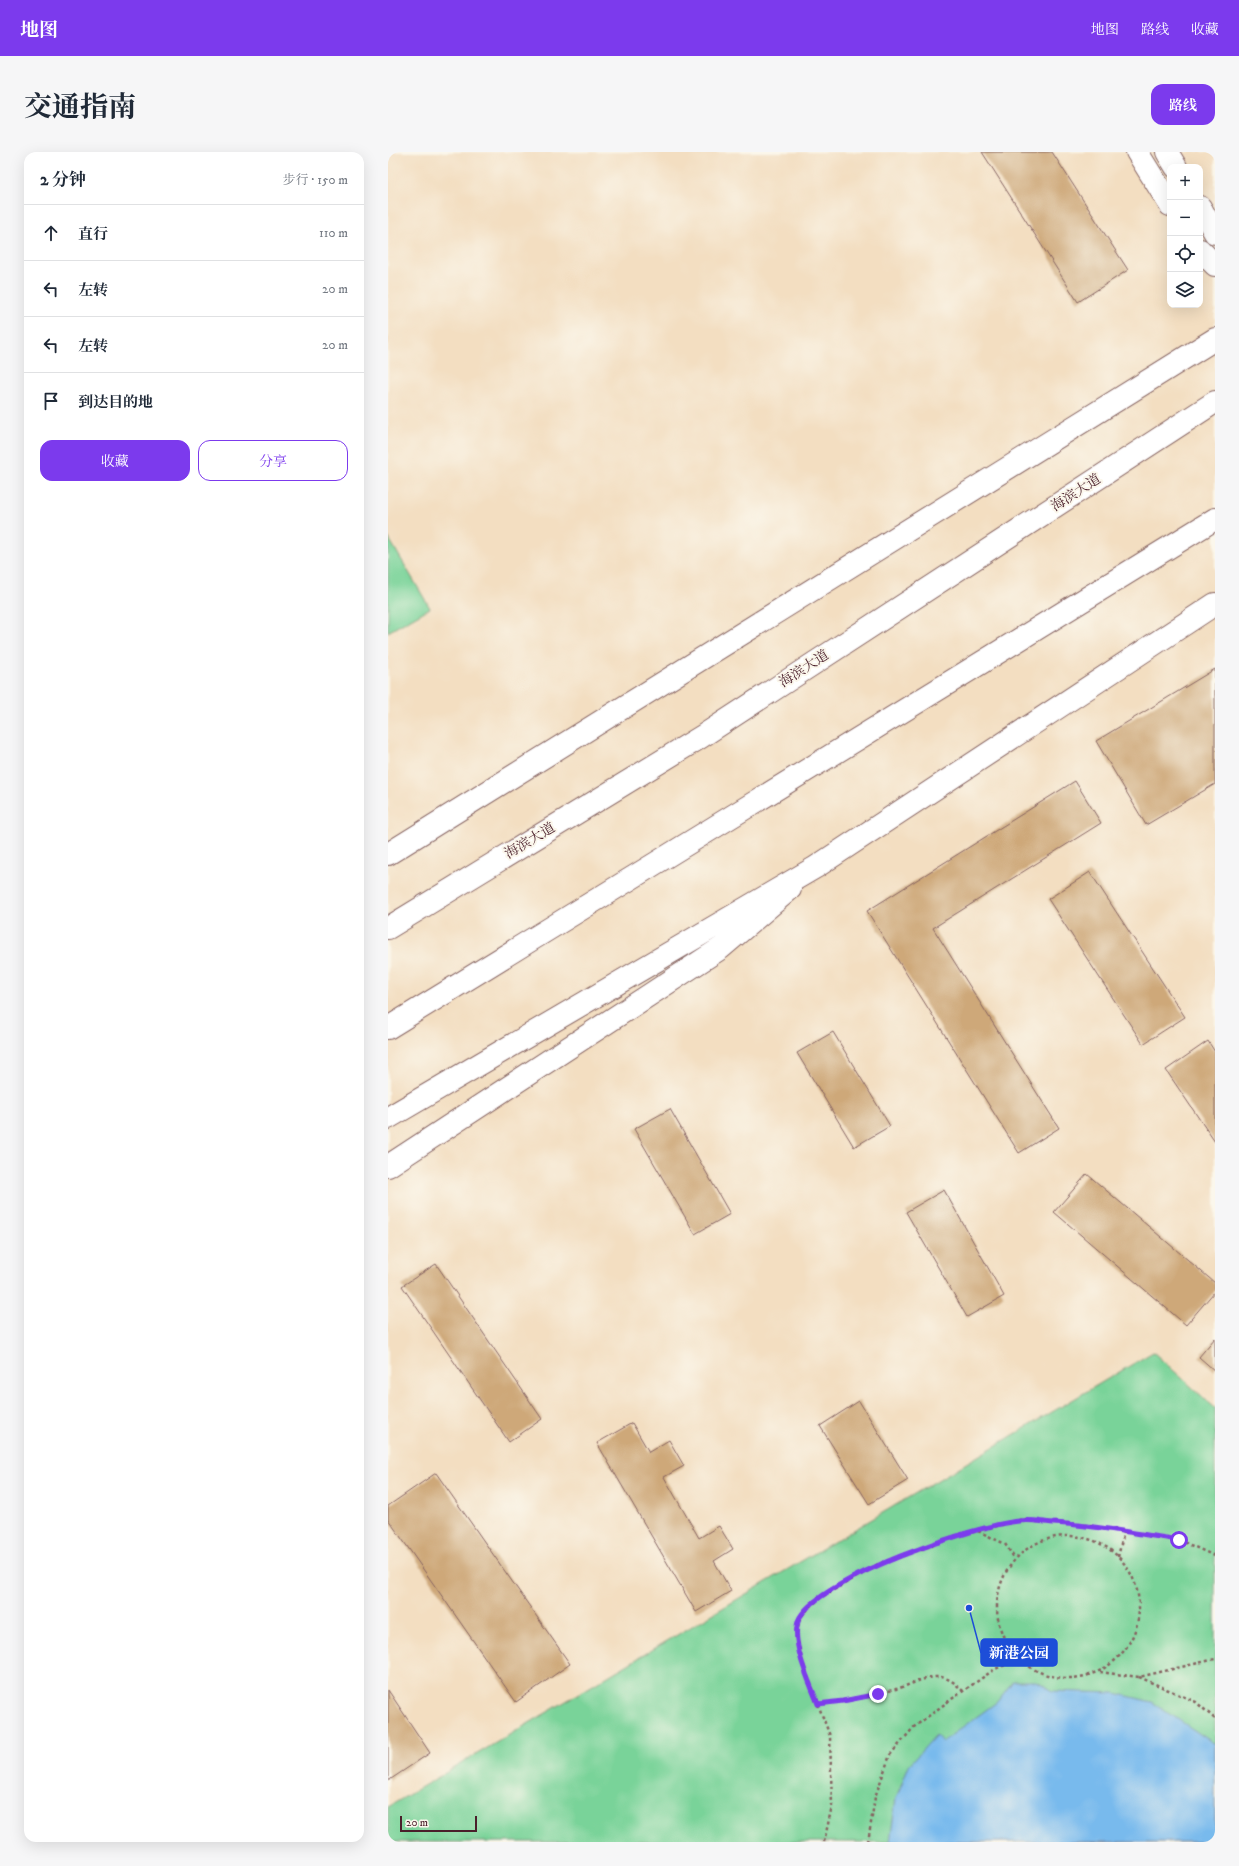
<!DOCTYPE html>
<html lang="zh">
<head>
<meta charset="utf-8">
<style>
  body { margin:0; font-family:"IM FELL DW Pica","Noto Serif SC",serif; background:#f6f6f7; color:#1f2937 }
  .controls { position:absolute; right:12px; top:12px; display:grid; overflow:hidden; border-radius:8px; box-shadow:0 4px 16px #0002 }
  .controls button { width:36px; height:36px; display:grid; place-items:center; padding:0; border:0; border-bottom:1px solid #e0e1e3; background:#fff; color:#1f2937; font:20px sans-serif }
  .scale { position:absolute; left:12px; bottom:10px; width:77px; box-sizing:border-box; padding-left:4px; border:2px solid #4a1f2b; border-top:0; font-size:11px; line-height:14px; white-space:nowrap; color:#4a1f2b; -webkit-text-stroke:3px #fbf7ec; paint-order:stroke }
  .stop { position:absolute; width:12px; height:12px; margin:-9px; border:3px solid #7c3aed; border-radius:50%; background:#fff }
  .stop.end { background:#7c3aed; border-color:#fff; box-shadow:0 1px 4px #0008 }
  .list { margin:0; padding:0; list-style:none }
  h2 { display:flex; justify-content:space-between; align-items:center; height:52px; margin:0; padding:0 16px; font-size:17px }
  h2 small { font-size:13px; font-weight:400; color:#747a83 }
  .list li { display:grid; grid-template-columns:26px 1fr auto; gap:12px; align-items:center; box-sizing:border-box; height:56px; padding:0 16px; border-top:1px solid #e0e1e3 }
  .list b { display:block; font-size:15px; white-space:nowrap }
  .list em { font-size:13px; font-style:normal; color:#747a83 }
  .actions { display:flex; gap:8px; padding:12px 16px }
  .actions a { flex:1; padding:9px 0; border:1px solid #7c3aed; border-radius:12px; text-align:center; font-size:14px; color:#7c3aed }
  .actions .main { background:#7c3aed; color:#fff }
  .icon { flex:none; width:22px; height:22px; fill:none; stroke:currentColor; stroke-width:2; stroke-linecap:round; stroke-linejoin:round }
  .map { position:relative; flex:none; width:827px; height:1690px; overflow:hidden; border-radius:12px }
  header { display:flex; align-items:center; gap:24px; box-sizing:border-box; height:56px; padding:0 20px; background:#7c3aed; color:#fff }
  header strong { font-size:19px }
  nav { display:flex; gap:22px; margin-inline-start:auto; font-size:14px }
  .intro { display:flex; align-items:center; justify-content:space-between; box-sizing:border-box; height:96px; padding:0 24px }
  h1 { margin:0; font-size:28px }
  .button { padding:10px 18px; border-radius:12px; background:#7c3aed; color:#fff; font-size:14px; font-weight:700 }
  main { display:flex; gap:24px; padding:0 24px }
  aside { flex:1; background:#fff; border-radius:12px; box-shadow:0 4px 16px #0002 }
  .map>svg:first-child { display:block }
  .green { fill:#79d399; stroke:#627962 }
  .water { fill:#78baed; stroke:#616c8c }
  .building { fill:#cea879 }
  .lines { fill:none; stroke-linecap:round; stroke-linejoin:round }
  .street-casing { stroke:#856260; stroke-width:24 }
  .primary-casing { stroke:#856260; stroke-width:24 }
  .highway-casing { stroke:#856260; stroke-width:24 }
  .path { stroke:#856260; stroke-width:2.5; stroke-dasharray:3 3; stroke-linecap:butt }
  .street { stroke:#fff; stroke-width:22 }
  .primary { stroke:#fff; stroke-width:22 }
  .highway { stroke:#fff; stroke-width:22 }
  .route { stroke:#7c3aed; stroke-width:5 }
  .labels { text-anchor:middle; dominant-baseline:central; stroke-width:4; stroke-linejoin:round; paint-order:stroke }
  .street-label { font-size:14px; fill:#4a1f2b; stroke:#fbf7ec }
  .leader { fill:none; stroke:#1d4ed8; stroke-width:1.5 }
  .callout-dot { fill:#1d4ed8; stroke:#fbf7ec; stroke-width:1.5 }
  .callout { fill:#1d4ed8; stroke:#1d4ed8; stroke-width:1.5 }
  .callout-label { font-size:15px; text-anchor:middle; font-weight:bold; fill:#fff }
</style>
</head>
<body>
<header>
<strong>地图</strong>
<nav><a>地图</a><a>路线</a><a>收藏</a></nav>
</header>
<div class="intro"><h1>交通指南</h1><a class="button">路线</a></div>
<main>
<aside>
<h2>2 分钟<small>步行 · 150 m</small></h2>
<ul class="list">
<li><svg class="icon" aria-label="ahead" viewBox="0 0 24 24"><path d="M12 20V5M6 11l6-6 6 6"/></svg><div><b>直行</b></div><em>110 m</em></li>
<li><svg class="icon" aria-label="left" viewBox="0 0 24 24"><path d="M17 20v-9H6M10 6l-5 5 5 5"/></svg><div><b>左转</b></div><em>20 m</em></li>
<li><svg class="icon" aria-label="left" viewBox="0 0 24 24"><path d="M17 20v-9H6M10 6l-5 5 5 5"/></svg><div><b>左转</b></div><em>20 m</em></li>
<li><svg class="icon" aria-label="arrive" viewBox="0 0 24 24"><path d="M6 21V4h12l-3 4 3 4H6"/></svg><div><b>到达目的地</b></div></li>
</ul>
<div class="actions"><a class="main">收藏</a><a>分享</a></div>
</aside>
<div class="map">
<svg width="827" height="1690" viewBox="0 0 827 1690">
  <rect width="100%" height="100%" fill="#fbf7ec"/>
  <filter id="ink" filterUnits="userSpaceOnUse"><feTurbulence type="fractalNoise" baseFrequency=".025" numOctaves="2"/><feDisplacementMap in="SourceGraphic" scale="8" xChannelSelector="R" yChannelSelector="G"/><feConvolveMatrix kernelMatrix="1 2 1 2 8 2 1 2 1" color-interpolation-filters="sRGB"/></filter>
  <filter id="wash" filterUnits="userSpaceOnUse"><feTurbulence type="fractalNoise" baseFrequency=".012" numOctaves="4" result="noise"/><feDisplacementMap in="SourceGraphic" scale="16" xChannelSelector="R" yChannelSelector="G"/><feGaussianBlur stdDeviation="0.9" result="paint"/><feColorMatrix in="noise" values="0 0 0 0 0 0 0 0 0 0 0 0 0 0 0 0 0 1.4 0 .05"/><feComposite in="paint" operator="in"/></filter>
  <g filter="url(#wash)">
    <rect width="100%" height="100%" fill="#f3dec1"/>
    <path class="green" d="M0 385 42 456 0 480Z
      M765 1200 827 1256V1690H0V1655Z"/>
    <path class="water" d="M625 1529H649L665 1539 727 1541 764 1550 827 1592V1690H502L508 1646 521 1613 548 1583 554 1590 609 1550Z"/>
    <g id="blocks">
      <path class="building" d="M594 0H664L740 118 690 150Z
        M827 517V632L758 673 708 589Z
        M687 629 713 671 545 776 671 976 631 1001 479 759Z
        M702 720 797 865 755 892 660 747Z
        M445 880 502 974 466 995 409 901Z
        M820 889 827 900V990L778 918Z
        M282 957 342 1062 307 1082 246 977Z
        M699 1022 827 1131V1139L798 1173 666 1060Z
        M556 1038 616 1144 579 1165 518 1060Z
        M48 1112 154 1267 121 1290 14 1134Z
        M827 1186V1219L811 1205Z
        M471 1249 520 1328 481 1352 432 1274Z
        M244 1271 261 1300 281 1288 296 1314 276 1325 311 1386 331 1374 345 1397 326 1409 343 1439 308 1460 209 1291Z
        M48 1321 182 1512 128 1550 0 1367V1354Z
        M0 1538 42 1601 0 1629Z"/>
    </g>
  </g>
  <g filter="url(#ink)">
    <use href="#blocks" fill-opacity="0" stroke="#856260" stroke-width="1"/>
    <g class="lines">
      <defs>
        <path id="street" d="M749 0 782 53
          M812 98 827 113
          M0 1014 333 796 402 737"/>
        <path id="primary" d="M779 0 788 15
          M812 55 827 81"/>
        <path id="highway" d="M0 702 827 187
          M0 776 313 585 827 250
          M0 876 827 367
          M0 966 428 715 827 452"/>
      </defs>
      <use href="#street" class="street-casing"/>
      <use href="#primary" class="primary-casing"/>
      <use href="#highway" class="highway-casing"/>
      <path class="path" d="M590 1379 617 1392 627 1407
        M609 1455a71 71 0 1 1 142 0a71 71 0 1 1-142 0Z
        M730 1405 736 1380
        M712 1520 751 1525 827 1507
        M751 1525 808 1550 827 1567
        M430 1552C457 1549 482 1544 508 1537 523 1533 537 1524 552 1525 562 1526 569 1533 575 1539
        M436 1690 444 1654 442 1584 414 1510 408 1482 412 1465 431 1446 489 1413 571 1383 632 1368 694 1373 791 1388 827 1404
        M480 1690 487 1645 502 1603 526 1575 558 1551 607 1517 633 1507"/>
      <use href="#street" class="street"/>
      <use href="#primary" class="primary"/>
      <use href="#highway" class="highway"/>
    </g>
  </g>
  <g class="lines" filter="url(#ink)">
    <path class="route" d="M490 1542 455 1549 430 1552C422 1531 400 1486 412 1465 436 1425 584 1374 631 1369 642 1367 654 1370 665 1371 707 1373 749 1382 791 1388"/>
  </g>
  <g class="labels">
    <g class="street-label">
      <text transform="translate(688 341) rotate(-33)">海滨大道</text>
      <text transform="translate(416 517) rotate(-33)">海滨大道</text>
      <text transform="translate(142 689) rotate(-31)">海滨大道</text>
    </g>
  </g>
  <path class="leader" d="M581 1456L593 1501"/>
  <circle class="callout-dot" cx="581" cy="1456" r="4"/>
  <rect class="callout" x="593" y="1487" width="76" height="27" rx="4"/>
  <g class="callout-label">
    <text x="631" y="1506">新港公园</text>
  </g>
</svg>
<div class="controls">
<button>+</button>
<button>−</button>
<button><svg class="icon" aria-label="locate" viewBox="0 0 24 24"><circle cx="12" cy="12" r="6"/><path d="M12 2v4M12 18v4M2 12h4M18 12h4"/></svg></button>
<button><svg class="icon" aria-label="layers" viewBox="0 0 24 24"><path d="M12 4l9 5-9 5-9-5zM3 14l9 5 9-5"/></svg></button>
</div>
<div class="scale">20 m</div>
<div class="stop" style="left:791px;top:1388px"></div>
<div class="stop end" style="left:490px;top:1542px"></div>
</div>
</main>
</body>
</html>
